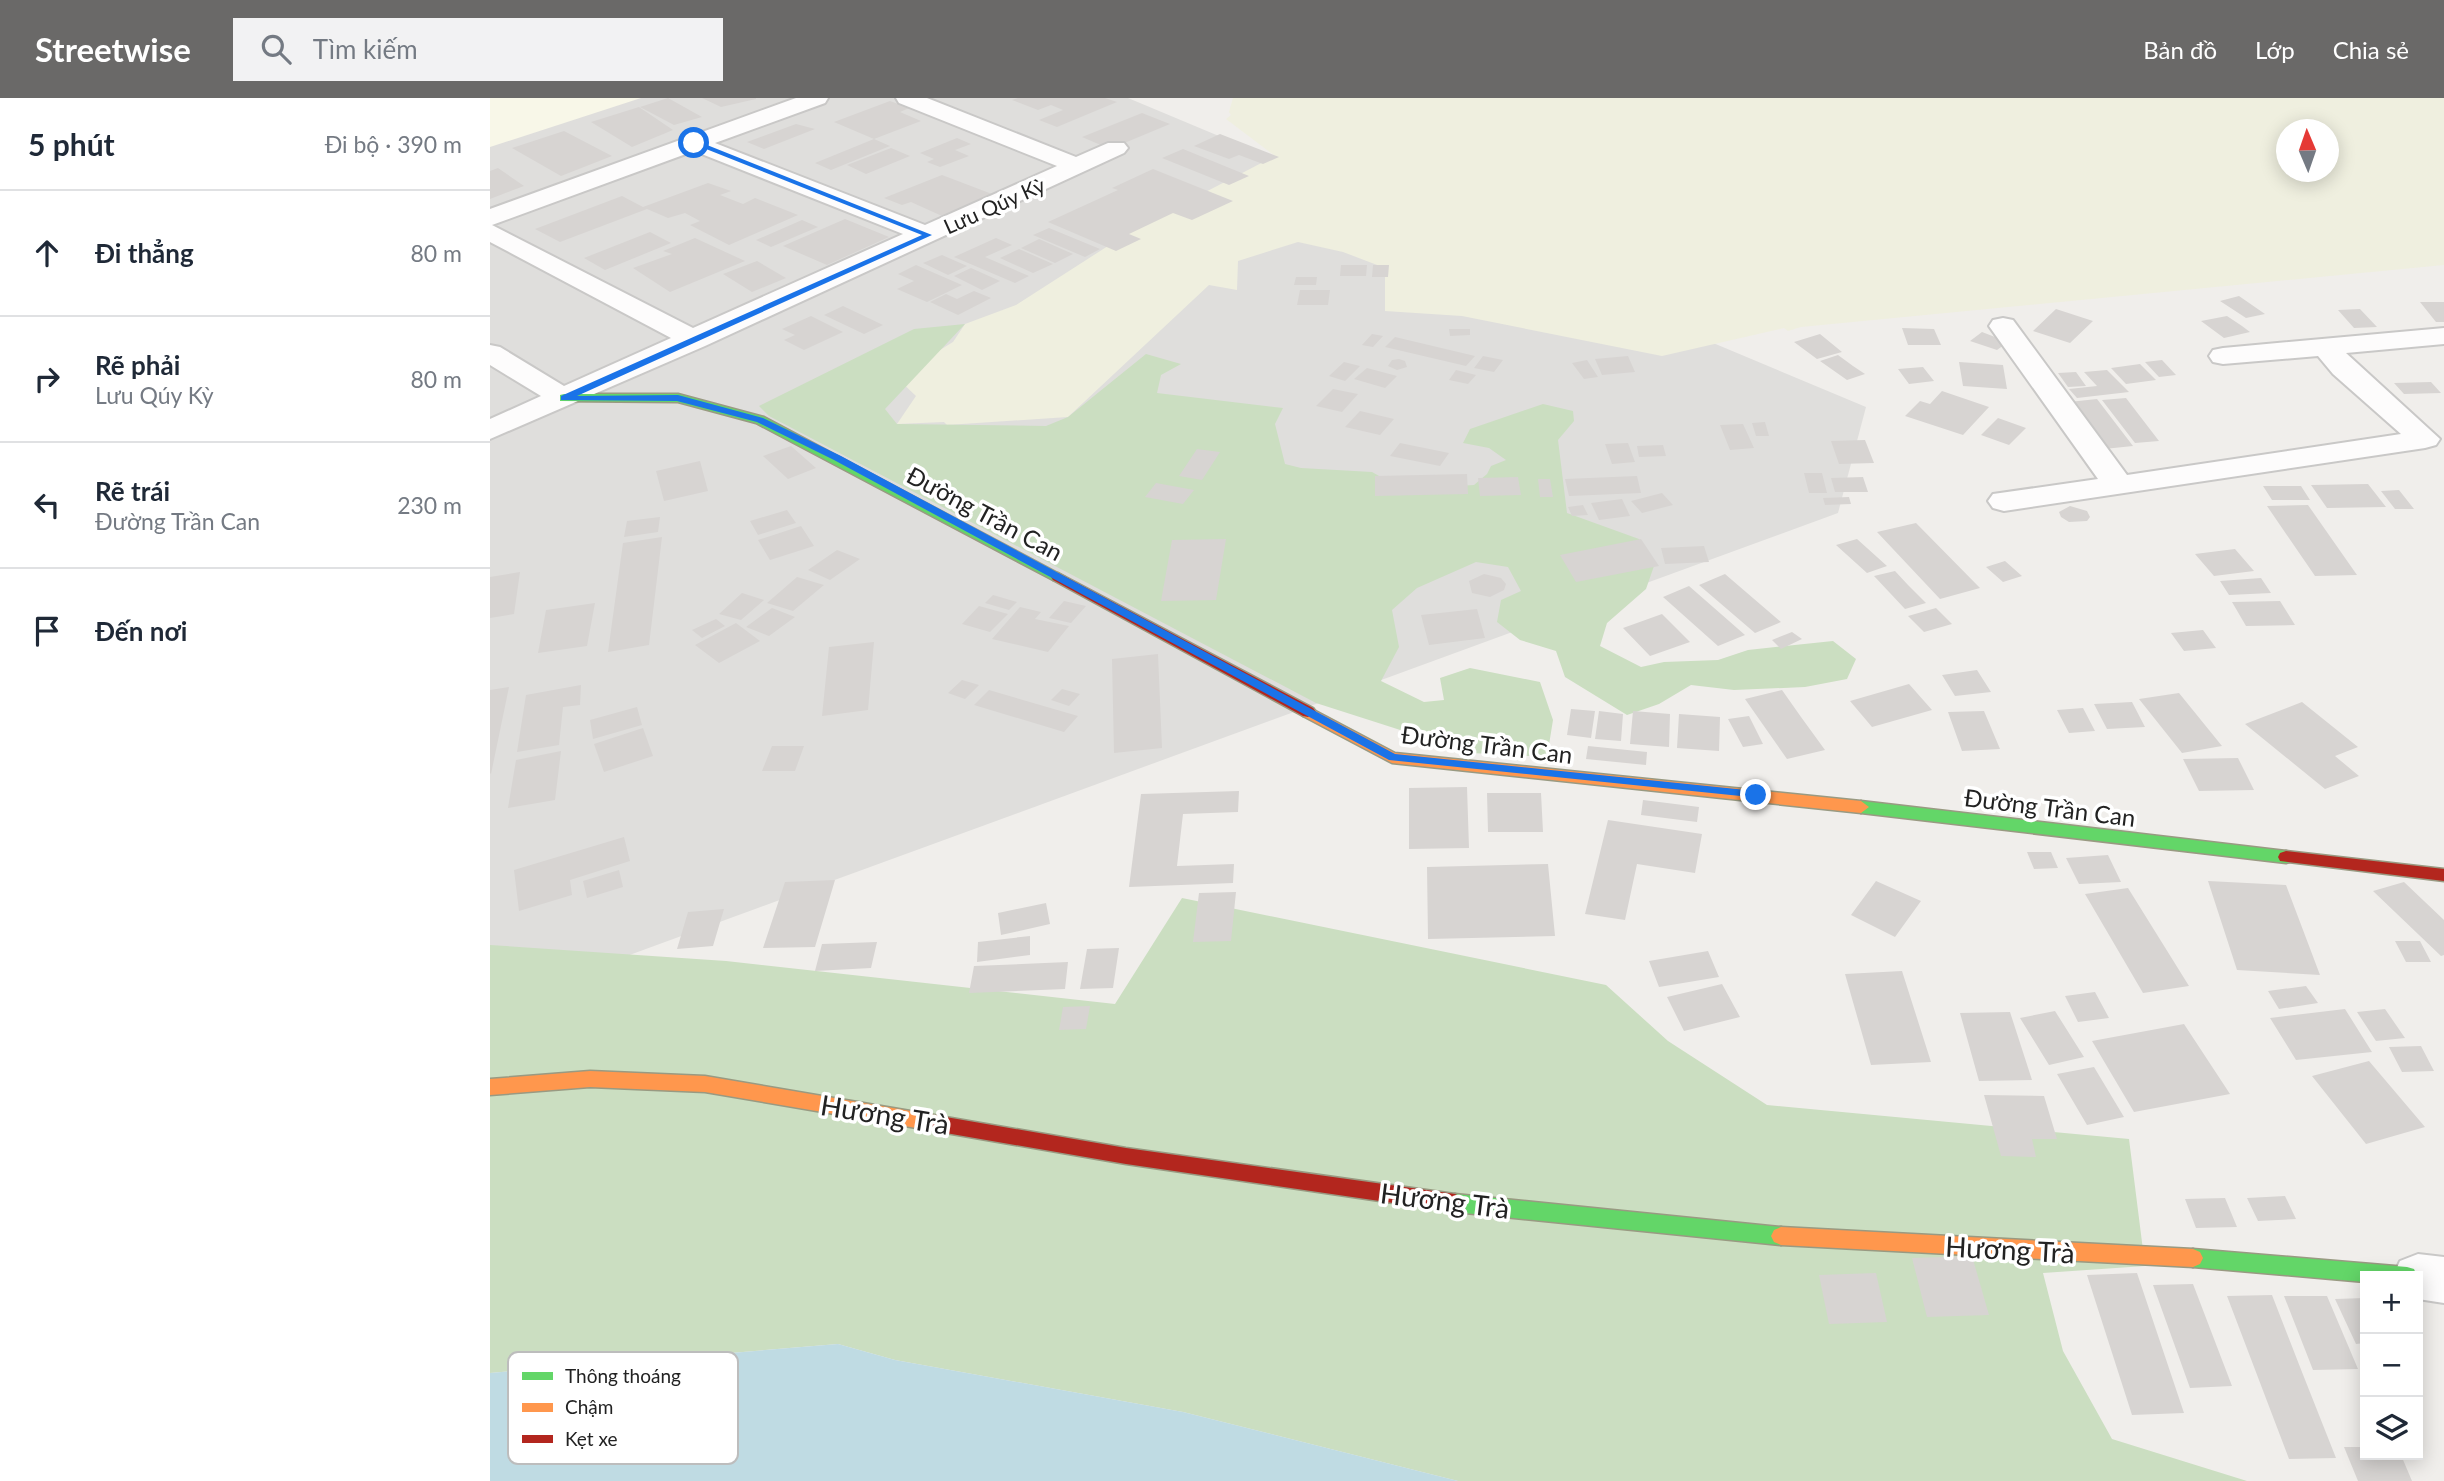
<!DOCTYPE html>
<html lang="vi">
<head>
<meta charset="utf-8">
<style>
  body { margin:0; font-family:Lato,sans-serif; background:#f2f2f3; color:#1f2937 }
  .controls { position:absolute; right:21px; bottom:21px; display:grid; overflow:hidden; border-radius:0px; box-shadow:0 4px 18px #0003 }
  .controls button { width:63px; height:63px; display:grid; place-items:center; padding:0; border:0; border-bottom:2px solid #e0e1e3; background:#fff; color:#1f2937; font:35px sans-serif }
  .compass { position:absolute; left:1786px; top:21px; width:63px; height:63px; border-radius:50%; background:#fff; box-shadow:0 4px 18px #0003; rotate:358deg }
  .stop { position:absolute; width:21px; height:21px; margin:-16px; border:5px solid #1a73e8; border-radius:50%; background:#fff }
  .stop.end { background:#1a73e8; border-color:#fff; box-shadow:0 2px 7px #0008 }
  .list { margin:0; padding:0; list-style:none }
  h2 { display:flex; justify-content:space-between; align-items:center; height:91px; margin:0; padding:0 28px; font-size:30px }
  h2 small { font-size:23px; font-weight:400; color:#747a83 }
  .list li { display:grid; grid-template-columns:46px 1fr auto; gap:21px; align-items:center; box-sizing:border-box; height:126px; padding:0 28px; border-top:2px solid #e0e1e3 }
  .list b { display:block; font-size:26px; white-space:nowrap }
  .list p { margin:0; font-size:23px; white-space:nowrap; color:#747a83 }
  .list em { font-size:23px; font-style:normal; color:#747a83 }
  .icon { flex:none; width:38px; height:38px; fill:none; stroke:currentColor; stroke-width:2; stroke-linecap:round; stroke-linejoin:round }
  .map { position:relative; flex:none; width:1954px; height:1383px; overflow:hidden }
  header { display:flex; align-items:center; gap:42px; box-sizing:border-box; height:98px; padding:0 35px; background:#6a6968; color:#fff }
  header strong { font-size:33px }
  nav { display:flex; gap:38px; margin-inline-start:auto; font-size:24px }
  .search { width:490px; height:63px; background:#f2f2f3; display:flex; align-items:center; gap:18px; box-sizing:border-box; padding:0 24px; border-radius:0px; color:#747a83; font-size:26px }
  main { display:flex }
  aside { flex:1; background:#fff }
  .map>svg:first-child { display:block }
  .residential { fill:#dfdedc }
  .education { fill:#f8f7e8 }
  .farmland { fill:#efefdf; fill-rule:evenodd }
  .forest { fill:#cbdec1 }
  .water { fill:#bfdbe3 }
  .building { fill:#d7d4d2 }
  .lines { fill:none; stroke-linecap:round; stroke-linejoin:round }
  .street-casing { stroke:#c9c8c7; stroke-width:4 }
  .fast-casing { stroke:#999a82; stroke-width:3 }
  .slow-casing { stroke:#999a82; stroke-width:3 }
  .jam-casing { stroke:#999a82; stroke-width:3 }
  .street { fill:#fdfcfc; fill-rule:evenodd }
  .fast { fill:#63d668; fill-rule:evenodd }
  .slow { fill:#ff974d; fill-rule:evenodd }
  .jam { fill:#b3261e; fill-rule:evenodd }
  .route { fill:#1a73e8 }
  .labels { text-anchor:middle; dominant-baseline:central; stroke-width:7; stroke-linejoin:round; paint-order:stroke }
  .far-street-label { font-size:21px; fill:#222; stroke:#fff }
  .street-label { font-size:24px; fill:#222; stroke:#fff }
  .near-street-label { font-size:28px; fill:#222; stroke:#fff }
  .key { fill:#fff; stroke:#bdbdbd; stroke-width:2 }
  .key-label { font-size:19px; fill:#222 }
</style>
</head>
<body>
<header>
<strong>Streetwise</strong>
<div class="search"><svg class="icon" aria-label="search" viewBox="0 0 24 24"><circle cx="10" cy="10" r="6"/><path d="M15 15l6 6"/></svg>Tìm kiếm</div>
<nav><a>Bản đồ</a><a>Lớp</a><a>Chia sẻ</a></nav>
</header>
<main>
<aside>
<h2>5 phút<small>Đi bộ · 390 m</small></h2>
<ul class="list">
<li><svg class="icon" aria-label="ahead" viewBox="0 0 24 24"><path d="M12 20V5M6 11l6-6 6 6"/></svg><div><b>Đi thẳng</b></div><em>80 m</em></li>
<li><svg class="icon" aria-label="right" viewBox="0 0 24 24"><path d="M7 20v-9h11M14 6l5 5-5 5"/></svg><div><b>Rẽ phải</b><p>Lưu Qúy Kỳ</p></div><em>80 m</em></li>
<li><svg class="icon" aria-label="left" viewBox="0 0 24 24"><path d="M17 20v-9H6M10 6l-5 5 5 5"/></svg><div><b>Rẽ trái</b><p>Đường Trần Can</p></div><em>230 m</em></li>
<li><svg class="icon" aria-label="arrive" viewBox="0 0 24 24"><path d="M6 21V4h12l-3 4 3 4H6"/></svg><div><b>Đến nơi</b></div></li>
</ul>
</aside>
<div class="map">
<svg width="1954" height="1383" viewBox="0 0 1954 1383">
  <rect width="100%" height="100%" fill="#f0eeeb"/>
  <path class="residential" d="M0 0H638L1376 309 1348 415 0 908Z"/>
  <path class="education" d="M0 0H151L0 49Z"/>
  <path class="farmland" d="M743 0H1954V167L1311 229 1298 233 1294 230 1172 258 972 218 895 213V170L853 154 808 144 748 163 747 192 719 187 578 319 457 327 454 324 407 326 426 298 406 279 463 244 475 226 526 207 646 130 785 58 736 21 741 17 739 14ZM1797 32H1839V74H1797Z"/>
  <path class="forest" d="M475 226 395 311 407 326 556 328 578 319 656 256 691 266 671 277 667 295 793 310 785 326 795 366 811 370 882 374 912 391 984 387 997 376 1001 368 1016 362 999 350 973 345 980 331 1053 306 1083 313 1084 323 1068 342 1077 415 1149 441 1164 468 1156 491 1117 525 1110 548 1151 569 1174 564 1228 562 1258 552 1343 543 1366 561 1357 581 1315 589 1244 592 1201 587 1169 606 1137 617 1075 579 1066 553 1030 542 1007 524 1011 502 1031 493 1018 469 986 464 927 490 902 512 909 549 891 583 934 604 954 602 950 580 980 570 1050 584 1063 622 1057 659 982 655 826 605 279 318 269 308 424 231Z
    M692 800 1116 887 1178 943 1277 1007 1639 1041 1655 1168 1553 1175 1573 1253 1622 1341 1757 1383H968L693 1314 405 1262 348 1246 0 1275V847L236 863 625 906Z"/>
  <path class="water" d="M348 1246 405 1262 693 1314 968 1383H0V1275Z"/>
  <path class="building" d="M178 0 212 19 184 27 150 9Z
    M212 0H266V1L231 9Z
    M528 0H615L627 4 567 29 549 22 573 12 561 7 548 12 522 2Z
    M400 3 419 10 410 14 431 23 384 41 344 24Z
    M149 9 183 32 142 49 101 24Z
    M652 15 680 26 620 51 592 39Z
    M306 26 325 31 274 51 257 44Z
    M74 33 122 58 71 78 22 50Z
    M730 36 789 59 773 66 749 57 739 61 704 48Z
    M467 40 481 46 465 52 479 58 450 69 437 64 444 61 430 55Z
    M384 41 400 48 341 72 325 65Z
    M401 50 420 58 376 76 357 67Z
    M693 51 759 78 739 87 672 60Z
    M8 70 34 88 0 101V73Z
    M663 71 743 103 702 122 683 115 639 136 651 141 626 153 558 124 628 92 622 90Z
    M452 77 502 96 452 118 421 104 412 107 394 100Z
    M218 85 241 93 230 97 253 106 265 100 308 117 239 147 200 127 210 123 195 115 178 120 157 111 70 144 45 131 132 98 153 109Z
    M355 121 399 139 337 167 293 148Z
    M312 122 328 129 281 149 266 142Z
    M559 130 610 151 595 159 543 137Z
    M160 134 181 145 115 172 94 160Z
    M205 140 255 163 180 194 143 170 182 156 173 153Z
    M506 140 522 147 495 159 539 178 525 185 464 159Z
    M549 141 583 156 565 165 531 150Z
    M529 151 563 166 543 175 510 160Z
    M452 157 477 168 458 177 433 165Z
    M267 163 296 180 262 194 233 176Z
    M426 167 442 174 472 187 437 204 407 191 424 183 408 176Z
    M851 167H877L876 178H850Z
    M883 167H899L898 179H882Z
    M481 170 510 183 492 192 464 178Z
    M806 179H827L826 187H804Z
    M810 192H840L838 207H807Z
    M484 193 501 200 468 217 440 204 456 196 467 201Z
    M1749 198 1775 216 1756 220 1730 203Z
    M1930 204H1954V224H1946Z
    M353 208 393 227 374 236 334 217Z
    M1566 211 1603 223 1580 245 1543 233Z
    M1870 211 1887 229 1864 230 1848 212Z
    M321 218 353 234 314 252 294 242 305 237 292 231Z
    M1737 218 1752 228 1760 234 1734 240 1711 223Z
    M1412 230 1444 231 1451 247H1418Z
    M959 231H980V237L960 238Z
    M1492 234 1518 244 1507 252 1480 243Z
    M882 236 893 238 883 249 872 247Z
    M1330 236 1352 254 1327 261 1304 244Z
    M905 239 985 258 976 268 895 249Z
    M1348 257 1363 268 1375 276 1357 282 1330 263Z
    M993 258 1013 262 1004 274 984 270Z
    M1138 258 1145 274 1112 277 1105 261Z
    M909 261 915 263 917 269 907 272 898 268 902 262Z
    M1097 262 1108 279 1094 281 1082 265Z
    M1672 262 1686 277 1669 279 1655 264Z
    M854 264 870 268 855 283 839 278Z
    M1469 264 1513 267 1517 291 1473 288Z
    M1650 266 1666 282 1636 286 1621 270Z
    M1433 269 1444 283 1419 286 1408 271Z
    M877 270 907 278 895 290 864 281Z
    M966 272 986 277 978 286 959 282Z
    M1617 272 1639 294 1587 300 1579 291 1607 288 1594 274Z
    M1586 274 1596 288 1578 289 1568 275Z
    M1941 284 1951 295 1914 296 1904 285Z
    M843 291 868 296 852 314 826 308Z
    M1452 293 1499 309 1473 337 1415 318 1430 303 1440 306Z
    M1636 300 1669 343 1645 345 1612 302Z
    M1607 301 1643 348 1614 351 1579 304Z
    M870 313 904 321 890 337 855 329Z
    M1508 320 1536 330 1519 347 1491 337Z
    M1275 324 1279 338H1266L1262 325Z
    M1253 326 1264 350 1240 352 1230 327Z
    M1375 342 1384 365 1349 366 1341 343Z
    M910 345 959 355 950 368 900 358Z
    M1138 345 1145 364 1122 366 1115 346Z
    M1173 347 1176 358 1149 359 1147 348Z
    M301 348 326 370 298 381 273 358Z
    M707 351 730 354 712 382 689 378Z
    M210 363 218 393 174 403 166 373Z
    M1314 375H1332L1337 395H1319Z
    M977 376 978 396 885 398V378Z
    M1147 378 1151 395 1079 398 1075 381Z
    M1028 379 1031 397 990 398 988 380Z
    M1373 379 1378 394H1345L1341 380Z
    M1048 381H1060L1063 399H1050Z
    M666 385 704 392 693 406 655 399Z
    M1878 386 1896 409 1837 410 1821 387Z
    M1773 388H1811L1820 402H1782Z
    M1909 392 1924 411H1905L1891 393Z
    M1172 395 1183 407 1152 415 1141 403Z
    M1359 399 1361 406 1335 407 1333 400Z
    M1132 401 1140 418 1109 422 1101 405Z
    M1093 407 1098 417 1082 418 1078 409Z
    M1818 407 1867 477 1825 478 1777 408Z
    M1580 408 1597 413 1600 419 1597 423 1579 424 1571 419 1569 414Z
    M297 412 306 425 268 437 260 423Z
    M170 419 168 434 134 439 137 423Z
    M1426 425 1490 490 1450 501 1387 434Z
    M311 428 324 448 280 462 268 442Z
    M172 439 159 547 118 554 133 445Z
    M736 441 726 502 671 503 682 442Z
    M1151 441 1169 468 1086 484 1070 457Z
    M1367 441 1397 468 1377 475 1346 447Z
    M1214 448 1219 464 1175 466 1171 450Z
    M1745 451 1764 473 1724 478 1705 456Z
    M347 452 370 461 340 482 318 472Z
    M1515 463 1532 478 1513 484 1496 469Z
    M1405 473 1418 487 1436 505 1415 511 1384 478Z
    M30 474 24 516 0 520V479Z
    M994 476 1011 480 1016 486 1014 492 1000 499 982 495 979 483Z
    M1235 476 1291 524 1265 535 1209 487Z
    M307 479 334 487 303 513 277 505Z
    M1771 480 1781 495 1739 497 1730 483Z
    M1199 488 1255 537 1228 548 1173 499Z
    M252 495 274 502 251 522 229 516Z
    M503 497 527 504 519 512 495 505Z
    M574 503 596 508 581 525 559 520Z
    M1790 503 1805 527 1756 528 1742 504Z
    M105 505 97 548 48 555 56 512Z
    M489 508 518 516 500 534 472 526Z
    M530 509 551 514 545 521 579 528 558 554 502 541Z
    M282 510 305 519 279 538 256 529Z
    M1446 510 1462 526 1434 534 1418 518Z
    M987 511 995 540 939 547 931 517Z
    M1172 516 1200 544 1160 558 1133 530Z
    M226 521 235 528 212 540 202 532Z
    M246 525 270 543 229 565 205 547Z
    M1713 532 1726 550 1694 553 1681 535Z
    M1302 534 1312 541 1291 551 1282 542Z
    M384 544 378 612 332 618 339 549Z
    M668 556 672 650 624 655 622 561Z
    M1487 572 1501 594 1465 598 1452 577Z
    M472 582 489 587 475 601 458 595Z
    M1419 586 1442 612 1382 629 1360 603Z
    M91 587 90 607 73 609 69 647 27 654 36 597Z
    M19 589 1 676 0 675V592Z
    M572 591 590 596 579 608 561 602Z
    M499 592 588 618 574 634 484 607Z
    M1292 592 1311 619 1335 652 1297 661 1255 601Z
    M1689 595 1732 648 1692 655 1649 601Z
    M1642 604 1655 629 1617 631 1604 606Z
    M1812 604 1868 649 1845 658 1869 678 1835 691 1755 626Z
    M147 609 152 627 103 641 100 622Z
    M1593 610 1605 633 1579 635 1567 612Z
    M1081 611 1105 613 1101 640 1077 637Z
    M1109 613 1133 616 1131 643 1105 641Z
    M1143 613 1180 616 1179 649 1140 646Z
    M1494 613 1510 651 1472 653 1458 614Z
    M1189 616 1230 619 1229 653 1187 650Z
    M1259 618 1273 646 1253 649 1238 621Z
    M153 630 163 658 114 674 104 646Z
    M282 648H314L305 673H272Z
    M1098 648 1157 654 1156 667 1096 661Z
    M71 653 65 702 18 710 26 662Z
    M1748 660 1764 692 1709 693 1693 661Z
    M977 689 979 750 919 751V690Z
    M749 693 748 714 693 716 687 768 744 766 743 785 639 789 651 696Z
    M997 695H1051L1053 734H998Z
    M1153 702 1209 709 1207 724 1151 717Z
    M1118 722 1212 736 1205 775 1147 766 1135 822 1095 816Z
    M134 739 140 763 80 782 82 797 29 813 24 772Z
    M1537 754H1561L1568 770 1544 771Z
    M1618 757 1631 784 1589 786 1576 760Z
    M1058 766 1065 838 938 841 937 769Z
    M129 772 133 789 97 800 93 783Z
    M345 782 325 849 273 850 295 784Z
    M1386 783 1431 803 1405 839 1361 817Z
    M1718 783 1796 787 1830 877 1747 872Z
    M1914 784 1954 822V857L1951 858 1883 793Z
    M1638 790 1699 888 1653 895 1595 796Z
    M746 794 741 843 703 844 709 795Z
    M556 805 560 826 511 837 508 815Z
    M234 811 223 848 187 851 198 814Z
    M540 838V857L487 864 488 844Z
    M1905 843H1930L1941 864H1916Z
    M387 844 381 870 325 873 332 846Z
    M629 850 623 890 590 891 597 851Z
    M1218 853 1229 879 1169 889 1159 863Z
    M578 864 575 891 479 895 484 868Z
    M1412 873 1441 964 1381 967 1355 876Z
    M1232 886 1250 919 1194 933 1177 899Z
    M1816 888 1828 905 1789 911 1778 893Z
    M1605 894 1619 920 1588 924 1575 898Z
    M600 908 596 931 569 932 573 909Z
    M1855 911 1882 954 1806 962 1780 920Z
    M1895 911 1915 940 1886 943 1867 914Z
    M1565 913 1594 959 1559 967 1530 920Z
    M1520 914 1542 982 1489 983 1470 915Z
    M1694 926 1740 996 1644 1014 1602 943Z
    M1931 948 1944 973 1912 974 1899 949Z
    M1879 963 1935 1029 1876 1046 1822 978Z
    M1604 969 1634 1019 1597 1027 1567 976Z
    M1494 997 1554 998 1567 1041H1542L1546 1059 1511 1058Z
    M1795 1098 1806 1121 1768 1123 1757 1100Z
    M1735 1100 1747 1129 1706 1130 1695 1101Z
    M1482 1158 1499 1217 1437 1219 1422 1160Z
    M1386 1175 1397 1224 1339 1226 1329 1177Z
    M1647 1175 1694 1315 1642 1317 1597 1177Z
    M1703 1186 1742 1288 1700 1290 1663 1187Z
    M1782 1197 1810 1269 1846 1360 1799 1361 1737 1198Z
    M1794 1198H1837L1868 1271 1823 1272Z
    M1875 1200V1245L1866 1246 1845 1201Z
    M1854 1349H1875V1357H1911L1922 1383H1868Z"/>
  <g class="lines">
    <defs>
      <path id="street" d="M306 0H338L335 5 225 45 435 127 567 68 409 5 406 0H437L586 59 618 45H634L638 50 634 55 215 248 0 341V321L51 298 0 267V247L10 249 74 288 181 240 0 144V111ZM204 53 413 136 203 230 2 127Z
        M1513 220 1523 222 1637 377 1911 336 1843 276 1828 258 1733 266 1723 264 1719 258 1723 252 1733 250 1954 230V246L1856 255 1950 341 1946 347 1935 350 1514 413 1503 410 1498 403 1503 396 1608 381 1499 228 1503 222Z
        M1928 1156 1954 1159V1205L1928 1201V1178H1903L1910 1163Z"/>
      <path id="fast" d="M74 296H188L274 319 575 479 573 482H563L266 325 188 304 70 303V297Z
        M1371 703 1796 753 1802 755 1804 759 1802 763 1796 765 1371 715 1363 709Z
        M965 1096 1291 1129 1298 1132 1301 1138 1298 1144 1291 1147 965 1114 958 1111 955 1105 958 1099Z
        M1703 1151 1917 1169 1924 1171 1927 1178H1875V1184L1703 1169 1696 1166 1693 1160 1696 1154Z"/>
      <path id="slow" d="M818 609 905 655 1371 703 1379 709 1371 715 902 665 813 618 810 614Z
        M100 973 215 978 450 1018 457 1020 459 1026 457 1032 450 1034 215 994 100 989 0 997V981Z
        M1291 1129 1703 1151 1710 1154 1713 1160 1710 1166 1703 1169 1291 1147 1284 1144 1281 1138 1284 1132Z"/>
      <path id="jam" d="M568 475 823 610 826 614 818 619 813 618 563 482 561 479 563 476Z
        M1796 753 1954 771V783L1790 763 1788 759 1790 755Z
        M450 1018 636 1050 965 1096 972 1099 975 1105 972 1111 965 1114 636 1066 450 1034 443 1032 441 1026 443 1020Z"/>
    </defs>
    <use href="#street" class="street-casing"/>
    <use href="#fast" class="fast-casing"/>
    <use href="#slow" class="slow-casing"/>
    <use href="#jam" class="jam-casing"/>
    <use href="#street" class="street"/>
    <use href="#fast" class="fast"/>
    <use href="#slow" class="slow"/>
    <use href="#jam" class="jam"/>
  </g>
  <path class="route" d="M207 43 442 137 87 298 188 297 273 320 351 358 905 656 1266 693 1270 695V700L899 662 344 362 267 324 187 303 71 302V298L432 137 201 45Z"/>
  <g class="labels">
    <g class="far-street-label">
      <text transform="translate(504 107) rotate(-24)">Lưu Qúy Kỳ</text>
    </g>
    <g class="street-label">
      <text transform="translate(495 415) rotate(28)">Đường Trần Can</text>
      <text transform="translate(997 646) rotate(7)">Đường Trần Can</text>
      <text transform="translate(1560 709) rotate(7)">Đường Trần Can</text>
    </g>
    <g class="near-street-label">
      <text transform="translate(395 1016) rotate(9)">Hương Trà</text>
      <text transform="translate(955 1102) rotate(7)">Hương Trà</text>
      <text transform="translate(1520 1151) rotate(3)">Hương Trà</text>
    </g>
  </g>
  <rect x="18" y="1254" width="230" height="112" rx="10" class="key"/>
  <rect x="32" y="1274" width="31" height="8" fill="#63d668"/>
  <rect x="32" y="1305" width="31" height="9" fill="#ff974d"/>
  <rect x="32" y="1337" width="31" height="8" fill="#b3261e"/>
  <g class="key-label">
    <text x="75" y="1285">Thông thoáng</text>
    <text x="75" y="1316">Chậm</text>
    <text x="75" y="1348">Kẹt xe</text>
  </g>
</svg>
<div class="controls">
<button>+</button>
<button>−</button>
<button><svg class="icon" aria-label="layers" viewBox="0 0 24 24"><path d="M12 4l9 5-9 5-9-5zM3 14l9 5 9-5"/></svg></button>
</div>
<svg class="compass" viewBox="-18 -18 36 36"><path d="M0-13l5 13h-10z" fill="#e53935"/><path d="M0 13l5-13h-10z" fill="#747a83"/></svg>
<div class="stop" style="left:204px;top:45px"></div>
<div class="stop end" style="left:1266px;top:697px"></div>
</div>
</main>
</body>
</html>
